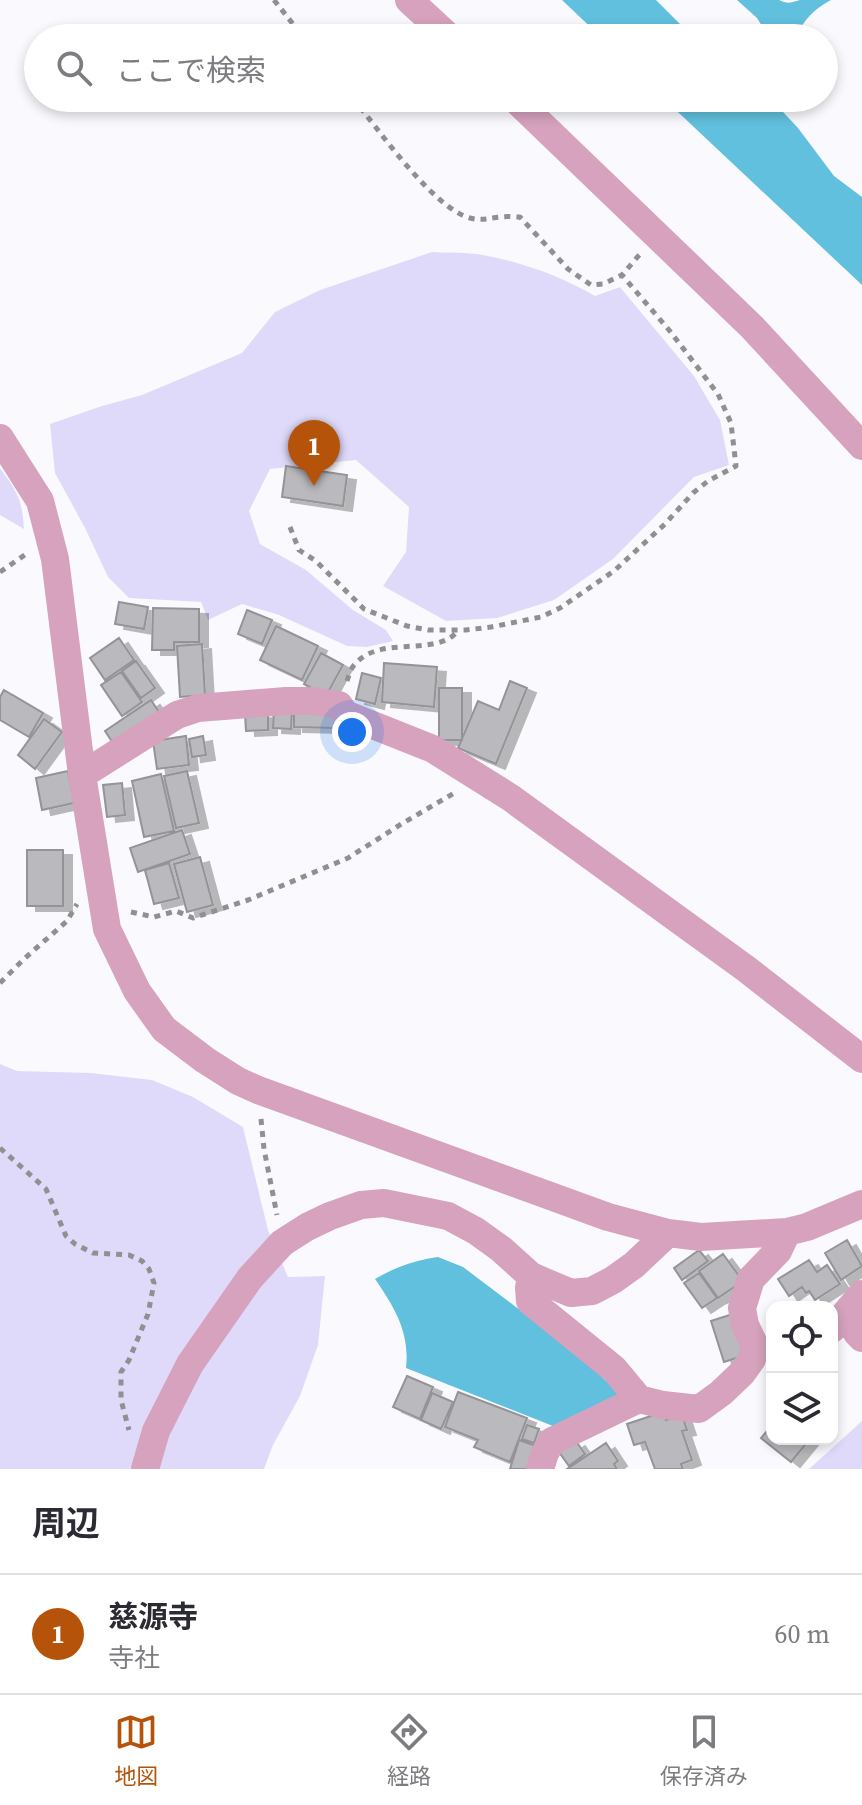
<!DOCTYPE html>
<html lang="ja">
<head>
<meta charset="utf-8">
<style>
  body { margin:0; font-family:"Source Serif 4","Noto Sans JP",serif; background:#f2f2f3; color:#2b2b33 }
  .controls { position:absolute; right:24px; bottom:24px; display:grid; overflow:hidden; border-radius:16px; box-shadow:0 4px 12px #0003 }
  .controls button { width:72px; height:72px; display:grid; place-items:center; padding:0; border:0; border-bottom:2px solid #e1e1e2; background:#fff; color:#2b2b33; font:40px sans-serif }
  .you { position:absolute; left:352px; top:732px; width:28px; height:28px; margin:-20px; border:6px solid #fff; border-radius:50%; background:#1a73e8; box-shadow:0 0 0 12px #1a73e833 }
  .badge { display:grid; place-items:center; width:52px; height:52px; border-radius:50%; background:#b45309; color:#fff; font-size:26px; font-weight:700 }
  .pin { position:absolute; translate:-50% -66px; filter:drop-shadow(0 2px 4px #0008) }
  .pin::after { content:''; position:absolute; top:42px; width:28px; height:24px; background:inherit; clip-path:polygon(0 0,100% 0,50% 100%) }
  .list { margin:0; padding:0; list-style:none }
  h2 { display:flex; justify-content:space-between; align-items:center; height:104px; margin:0; padding:0 32px; font-size:34px }
  h2 small { font-size:26px; font-weight:400; color:#7c7c81 }
  .list li { display:grid; grid-template-columns:52px 1fr auto; gap:24px; align-items:center; box-sizing:border-box; height:120px; padding:0 32px; border-top:2px solid #e1e1e2 }
  .list b { display:block; font-size:30px; white-space:nowrap }
  .list p { margin:0; font-size:26px; white-space:nowrap; color:#7c7c81 }
  .list em { font-size:26px; font-style:normal; color:#7c7c81 }
  .icon { flex:none; width:44px; height:44px; fill:none; stroke:currentColor; stroke-width:2; stroke-linecap:round; stroke-linejoin:round }
  .map { position:relative; flex:none; width:862px; height:1469px; overflow:hidden }
  .search { position:absolute; background:#fff; box-shadow:0 4px 12px #0003; left:24px; right:24px; top:24px; height:88px; display:flex; align-items:center; gap:20px; box-sizing:border-box; padding:0 28px; border-radius:44px; color:#7c7c81; font-size:30px }
  .sheet { height:224px; background:#fff }
  nav { display:flex; justify-content:space-around; align-items:center; box-sizing:border-box; height:112px; border-top:2px solid #e1e1e2; background:#fff; font-size:22px; color:#7c7c81 }
  nav a { display:grid; justify-items:center; gap:4px }
  nav .on { color:#b45309 }
  .map>svg:first-child { display:block }
  .green { fill:#e0dafa }
  .water { fill:#61c0dd }
  .building { fill:#bab9be; stroke:#949398; stroke-width:2; filter:url(#shadow) }
  .lines { fill:none; stroke-linecap:round; stroke-linejoin:round }
  .path { stroke:#909093; stroke-width:5; stroke-dasharray:6 6; stroke-linecap:butt }
  .minor { stroke:#d6a2bd; stroke-width:28 }
</style>
</head>
<body>
<div class="map">
<svg width="862" height="1469" viewBox="0 0 862 1469">
  <defs>
    <filter id="shadow"><feDropShadow dx="9" dy="5" stdDeviation="0" flood-color="#0004"/></filter>
  </defs>
  <rect width="100%" height="100%" fill="#fafafe"/>
  <path class="green" d="M432 252C449 253 467 252 483 255 522 262 561 276 595 296L620 287 694 376 720 420 729 465 694 477 613 559 554 600 497 618 446 621 383 586 406 552 409 507 356 460 270 469 249 511 260 544 306 570 353 610 386 630 393 641 367 647 347 646 279 615 242 604 208 620 201 602 129 598 108 577 85 528 55 473 50 424 102 406 142 395 242 353 275 312 320 290Z
    M0 468C18 493 22 499 24 529L0 515Z
    M0 1064 17 1071 91 1073 152 1080 193 1097 243 1127 268 1230 288 1277 325 1276 318 1345 300 1396 273 1445 264 1469H0Z
    M862 1421V1469H809Z"/>
  <path class="water" d="M562 0H656L694 38H602Z
    M737 0H779C789 5 791 2 800 0 810 0 821 0 831 0 814 9 803 20 796 38H753L762 26 757 18Z
    M663 98H770L798 128 834 176 862 197V285Z
    M438 1257 463 1267 565 1344 623 1396 553 1426 406 1368C410 1333 395 1308 375 1279 395 1267 416 1260 438 1257Z"/>
  <path class="building" d="M286 466 347 475 343 506 282 497Z
    M119 602 148 607 144 629 115 624Z
    M153 608 199 609V642H174V650H152Z
    M247 610 272 620 262 644 238 634Z
    M276 626 318 646 302 680 260 660Z
    M119 638 134 660 105 680 90 658Z
    M202 644 205 695 180 697 177 646Z
    M321 653 343 665 326 696 304 684Z
    M136 661 155 688 141 698 122 671Z
    M384 663 437 667 434 707 382 702Z
    M121 672 142 702 122 716 101 685Z
    M362 673 381 678 375 704 356 699Z
    M510 681 527 688 496 764 458 748 478 701 499 710Z
    M439 688H462V740H439Z
    M4 690 43 713 29 737 0 720V697Z
    M151 700 161 715 115 746 105 731Z
    M274 708 292 709 291 729 273 728Z
    M294 710 335 711 334 728 294 727Z
    M268 713V730L246 731 245 714Z
    M44 719 62 732 35 769 18 755Z
    M186 736 189 765 157 769 153 741Z
    M203 736 206 755 192 757 189 739Z
    M68 771 74 803 42 810 36 778Z
    M187 771 199 823 176 828 164 776Z
    M161 774 174 831 144 837 132 781Z
    M122 783 125 815 107 817 103 785Z
    M182 830 190 854 138 872 130 848Z
    M27 850H63V906H27Z
    M200 857 213 905 187 912 174 864Z
    M169 863 179 898 154 904 145 870Z
    M847 1240 862 1266 841 1280 825 1253Z
    M699 1250 708 1261 682 1280 674 1268Z
    M723 1254 743 1281 718 1298 699 1271Z
    M809 1260 817 1272 827 1265 840 1284 815 1300 809 1291 806 1293 802 1287 789 1296 778 1279Z
    M699 1273 717 1298 702 1308 684 1283Z
    M736 1313 749 1354 724 1362 711 1321Z
    M407 1376 433 1387 420 1419 393 1407Z
    M458 1392 527 1418 510 1462 474 1447 478 1440 445 1427Z
    M432 1393 453 1402 441 1429 421 1420Z
    M663 1412 666 1420 682 1415 687 1430 682 1431 692 1460 681 1464 683 1469H655L645 1442 634 1445 627 1424Z
    M527 1425 539 1429 534 1443 522 1439Z
    M772 1425V1439H810L791 1462 761 1438Z
    M519 1440 539 1447 532 1469H510Z
    M576 1441 585 1454 569 1466 559 1452Z
    M606 1443 618 1461 614 1464 617 1469H567Z"/>
  <g class="lines">
    <path class="path" d="M274 0 304 38
      M353 98C378 129 433 208 470 218 481 221 490 218 501 217 507 216 514 217 520 217L568 269 591 285 603 284 622 275 640 254
      M290 527 299 550 316 561 364 609 407 626 428 630H466L491 627 541 617 560 608 614 571 665 524 693 493 708 481 736 466 731 423 718 394 669 330 622 275
      M0 572 29 552
      M347 681C349 675 351 668 355 664 378 638 420 653 448 639 452 637 455 634 458 631
      M131 912 154 917 176 911 193 918 248 900 348 858 403 823 456 792
      M0 983 24 959 67 921 77 904
      M261 1119 264 1149 277 1215
      M0 1148 46 1189 66 1236 75 1244 93 1253 129 1255 142 1261 149 1269 154 1283 148 1314 129 1360 121 1372V1400L129 1430"/>
    <path class="minor" d="M409 0 450 38
      M514 98 752 327 862 446
      M0 438 40 501 55 559 82 775 107 929 137 991 164 1029 205 1060 238 1081 258 1090 608 1217 668 1233 701 1237 787 1232 807 1227 862 1204
      M82 775 177 715 198 708 286 701H312L339 705 345 714 433 749 511 798 745 968 862 1059
      M531 1276 529 1288 530 1301 614 1369 639 1399 663 1405 699 1409 721 1393 742 1373 752 1359 755 1346 745 1325 742 1308 751 1279 778 1251 787 1232
      M847 1312 857 1333 862 1338
      M832 1329 862 1294
      M145 1469 156 1431 190 1364 250 1278 282 1243 307 1227 330 1216 361 1205 384 1203 448 1216 476 1231 501 1249 531 1276 571 1293 592 1291 613 1280 634 1265 668 1233
      M540 1469 545 1453 552 1441 639 1399"/>
  </g>
</svg>
<div class="controls">
<button><svg class="icon" aria-label="locate" viewBox="0 0 24 24"><circle cx="12" cy="12" r="6"/><path d="M12 2v4M12 18v4M2 12h4M18 12h4"/></svg></button>
<button><svg class="icon" aria-label="layers" viewBox="0 0 24 24"><path d="M12 4l9 5-9 5-9-5zM3 14l9 5 9-5"/></svg></button>
</div>
<div class="you"></div>
<div class="pin badge" style="left:314px;top:486px">1</div>
<div class="search"><svg class="icon" aria-label="search" viewBox="0 0 24 24"><circle cx="10" cy="10" r="6"/><path d="M15 15l6 6"/></svg>ここで検索</div>
</div>
<section class="sheet">
<h2>周辺<small></small></h2>
<ul class="list">
<li><span class="badge">1</span><div><b>慈源寺</b><p>寺社</p></div><em>60 m</em></li>
</ul>
</section>
<nav>
<a class="on"><svg class="icon" aria-label="map" viewBox="0 0 24 24"><path d="M3 6l6-2 6 2 6-2v14l-6 2-6-2-6 2zM9 4v14M15 6v14"/></svg>地図</a>
<a><svg class="icon" aria-label="directions" viewBox="0 0 24 24"><path d="M12 3l9 9-9 9-9-9zM9 14v-3h6M13 9l2 2-2 2"/></svg>経路</a>
<a><svg class="icon" aria-label="saved" viewBox="0 0 24 24"><path d="M7 4h10v16l-5-4-5 4z"/></svg>保存済み</a>
</nav>
</body>
</html>
